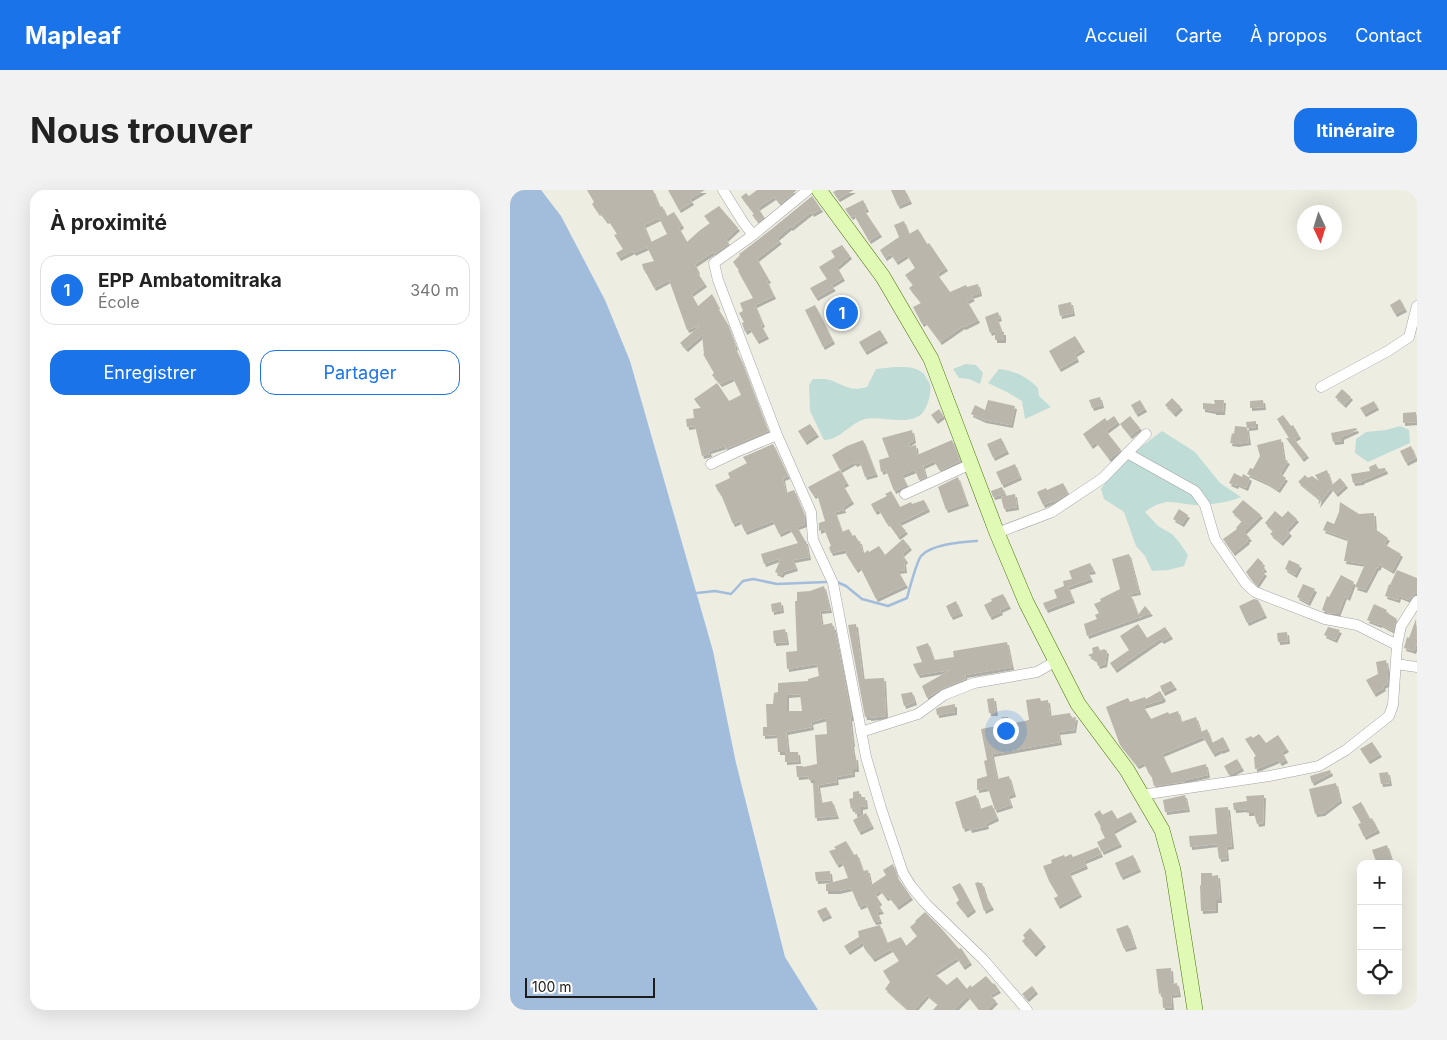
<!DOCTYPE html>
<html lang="fr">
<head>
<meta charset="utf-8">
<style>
  body { margin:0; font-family:Inter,sans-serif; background:#f2f2f2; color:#222 }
  .controls { position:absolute; right:15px; bottom:15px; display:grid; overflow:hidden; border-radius:10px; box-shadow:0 5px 20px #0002 }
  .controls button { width:45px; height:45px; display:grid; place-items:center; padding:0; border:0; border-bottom:1px solid #e0e0e0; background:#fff; color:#222; font:25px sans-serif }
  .compass { position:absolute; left:787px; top:15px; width:45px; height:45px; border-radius:50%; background:#fff; box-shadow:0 5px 20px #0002; rotate:176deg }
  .scale { position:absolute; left:15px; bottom:12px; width:130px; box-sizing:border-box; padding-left:5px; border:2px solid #1c1c1c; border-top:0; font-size:14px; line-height:18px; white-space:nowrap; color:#1c1c1c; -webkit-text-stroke:4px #fff; paint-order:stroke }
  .you { position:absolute; left:495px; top:540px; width:18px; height:18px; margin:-12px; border:4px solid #fff; border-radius:50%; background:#1a73e8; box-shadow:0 0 0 8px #1a73e833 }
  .badge { display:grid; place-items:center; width:32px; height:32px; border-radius:50%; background:#1a73e8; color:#fff; font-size:16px; font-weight:700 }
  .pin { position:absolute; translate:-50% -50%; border:2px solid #fff; box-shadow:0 1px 5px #0006 }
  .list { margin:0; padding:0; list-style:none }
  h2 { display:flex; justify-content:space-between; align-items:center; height:65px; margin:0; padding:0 20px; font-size:21px }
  h2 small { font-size:16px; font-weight:400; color:#767676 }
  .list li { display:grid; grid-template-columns:32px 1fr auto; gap:15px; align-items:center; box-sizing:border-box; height:70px; margin:0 10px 10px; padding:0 10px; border:1px solid #e0e0e0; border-radius:15px }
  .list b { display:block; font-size:19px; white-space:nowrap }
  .list p { margin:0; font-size:16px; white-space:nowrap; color:#767676 }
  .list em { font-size:16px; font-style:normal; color:#767676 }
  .actions { display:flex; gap:10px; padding:15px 20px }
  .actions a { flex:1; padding:11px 0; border:1px solid #1a73e8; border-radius:15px; text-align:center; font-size:18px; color:#1a73e8 }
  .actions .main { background:#1a73e8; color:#fff }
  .icon { flex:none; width:28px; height:28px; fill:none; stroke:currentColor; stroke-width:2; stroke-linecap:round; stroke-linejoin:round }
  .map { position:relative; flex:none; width:907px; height:820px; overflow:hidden; border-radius:15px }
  header { display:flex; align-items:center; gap:30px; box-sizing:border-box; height:70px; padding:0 25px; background:#1a73e8; color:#fff }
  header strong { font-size:24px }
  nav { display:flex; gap:28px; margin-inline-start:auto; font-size:18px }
  .intro { display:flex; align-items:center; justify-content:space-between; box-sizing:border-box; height:120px; padding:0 30px }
  h1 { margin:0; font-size:35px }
  .button { padding:12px 22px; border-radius:15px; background:#1a73e8; color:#fff; font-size:18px; font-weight:700 }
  main { display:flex; gap:30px; padding:0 30px }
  aside { flex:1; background:#fff; border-radius:15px; box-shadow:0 5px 20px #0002 }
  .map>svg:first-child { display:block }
  .wetland { fill:#bfdcd7 }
  .water { fill:#a2bddb }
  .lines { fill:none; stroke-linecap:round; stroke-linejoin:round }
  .stream { stroke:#a2bddb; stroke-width:2.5 }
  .building { fill:#bab6ab; fill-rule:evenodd; filter:url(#shadow) }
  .minor-casing { stroke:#a3a3a3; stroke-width:11 }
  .secondary-casing { stroke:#447105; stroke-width:16 }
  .minor { stroke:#fff; stroke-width:10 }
  .secondary { stroke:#e0f9b5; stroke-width:15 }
</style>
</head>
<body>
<header>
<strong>Mapleaf</strong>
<nav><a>Accueil</a><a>Carte</a><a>À propos</a><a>Contact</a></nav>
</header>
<div class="intro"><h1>Nous trouver</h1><a class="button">Itinéraire</a></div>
<main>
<aside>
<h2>À proximité<small></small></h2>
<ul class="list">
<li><span class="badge">1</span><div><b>EPP Ambatomitraka</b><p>École</p></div><em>340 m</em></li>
</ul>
<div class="actions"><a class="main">Enregistrer</a><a>Partager</a></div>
</aside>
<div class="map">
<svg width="907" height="820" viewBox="0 0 907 820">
  <defs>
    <filter id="shadow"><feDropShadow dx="2" dy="3" stdDeviation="0" flood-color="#0004"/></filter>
  </defs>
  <rect width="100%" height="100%" fill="#eeede2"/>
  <path class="wetland" d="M456 174 466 175 473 183 470 194 459 189 449 188 443 179Z
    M384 177C394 177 406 176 414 184 415 186 419 192 420 194 422 203 417 221 409 226 394 235 371 226 355 229 340 233 330 250 314 250L300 221 299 195 303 189C306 189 311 189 315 189 332 192 337 203 357 197L366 179Z
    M489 179C505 181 516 186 528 198L529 206 541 217 515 229 512 211 497 202 478 193Z
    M890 236 899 240 900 253 858 272 845 263 846 249 856 242 876 240Z
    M652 241 685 262 710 293 731 307C719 312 706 314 692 315 666 316 659 304 635 322L648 336 662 344 669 352 678 365 674 376 658 380 642 381 635 366 626 356 614 322 594 309 591 299 607 275Z"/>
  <path class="water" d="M0 0H31L51 26 95 110 120 171 203 461 226 573 275 767 308 820H0Z"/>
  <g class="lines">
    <path class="stream" d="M327 392 336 396 352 409 378 416 397 408C399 400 407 371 411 366 421 354 453 352 467 351
      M187 403 205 401 221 404 233 391 243 389 267 394 316 392"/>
  </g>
  <path class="building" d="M77 0H143L150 17 152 16 157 26 164 22 172 35 169 38 177 52 189 41 200 33 194 26 209 16 228 38 216 49 219 54 204 64 203 62 185 74 188 81 187 82 195 94 181 104 188 116 202 104 208 116 207 117 217 133 226 157 225 158 231 170 258 241 216 259 215 256 199 261 200 264 192 266 185 236 177 237 176 229 184 228 183 219 191 218 184 209 207 193 219 211 231 205 223 188 210 194 202 185 204 183 193 164H194L192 145 176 159 170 153 191 135 177 140 159 90 144 98 137 85V80L134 81 132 74 144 71 137 57 124 63 123 61 109 68 106 63 113 59 104 45 107 44 98 30 96 31 89 22 88 23 82 14 84 12ZM149 28 157 44 141 52 134 35Z
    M158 0H195L180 9 182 12 169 20Z
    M247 0H287L270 14 264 7 249 17 248 18 254 27 248 32 242 25 244 24 231 7 236 3 239 6Z
    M327 0H344L328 9 323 2Z
    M381 0H395L400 11 388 16Z
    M302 6 311 19 302 24 301 22 281 38 280 37 267 48 270 51 247 69 259 90 257 91 264 106 245 115 253 134 251 135 257 146 247 151 240 139 235 142 232 133 234 132 229 123 233 121 230 113 243 108 228 81 229 80 223 72 230 65 229 64 232 62 263 38Z
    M353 10 357 19 354 20 370 44 359 51 344 25 341 27 335 19Z
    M394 31 399 44 408 39 417 54 419 53 436 78 427 84 440 102 456 95 457 97 468 94 470 103 461 106 463 108 457 111 468 130 454 137 453 136 430 152 415 132 412 134 403 117 411 113 399 98 403 95 395 85 405 78 397 65 386 72 381 64 375 68 370 60 389 47 384 35Z
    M332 55 340 66 327 77 333 88 321 95 324 98 306 108 300 98 317 89 309 77 325 67 321 61Z
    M890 109 895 119 885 124 880 115Z
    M561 112 563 123 550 126 548 115Z
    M305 115 323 151 313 157 295 120Z
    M488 122 490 128 487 129 492 142H494V150H485V141L480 143 475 127Z
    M370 140 376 150 355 162 349 152Z
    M565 146 573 159 565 164 567 169 549 179 539 161Z
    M832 199 841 207 834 215 825 207Z
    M590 207 592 215 582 218 579 210Z
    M662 208 671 217 664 224 655 215Z
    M478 210 505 216 501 235 474 230 461 224 465 215 475 220Z
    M630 210 635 219 626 224 621 215Z
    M704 210H714L713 222H704V221L693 219V213L705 214Z
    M753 210 754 217 740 218V211Z
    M864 211 867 217 854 224 850 218Z
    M429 219 433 226 426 231 421 225Z
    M906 222 907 232 893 233V223Z
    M773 225 781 236 783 235 789 246 784 249 797 265 792 269 776 248H779L767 229Z
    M604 226 608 232 596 241 611 260 599 269 586 252 581 256 573 244 595 228 597 231Z
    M620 226 630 238 620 246 610 234Z
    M746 231V237L737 238 739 252 727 254 720 253 722 243 724 244 725 236 736 237 737 238 736 232Z
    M300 234 307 244 295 252 288 241Z
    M846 238 847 240 832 247V251L823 252 821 243Z
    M402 240 404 250 398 254 399 257 406 255 407 265 442 250 450 271 430 281 424 271 413 276 416 287 409 290 405 280 392 285 397 295 384 301 376 280 371 282 369 270 379 267 372 248Z
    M491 248 497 261 483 268 477 254Z
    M771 249 774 269 778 271 770 284 776 288 768 300 757 293 737 284 740 278 743 279 750 266 747 255Z
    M353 250 366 284 355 287 350 272 345 274 344 272 330 280 337 293 333 295 342 311 333 317 334 320 325 322 332 342 339 339 342 346 345 345 348 351H350L353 364 358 360 359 362 369 356 375 365 393 349 400 357 392 364 396 370 394 372 395 380 388 381 396 395 366 409 350 377 346 380 336 364 337 363 336 360 321 363 319 357 321 356 314 339 309 341V333L315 331 307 304 304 306 298 297 330 280 322 265 337 256Z
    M263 254 278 286 273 288 276 303 284 300 294 324 295 334 287 337 295 351H296L299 367 283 370 286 378 273 382 271 385 265 382 271 368 254 374 251 364 288 353 280 339 269 344 263 331 235 342 230 331 223 334 210 302 209 303 205 295 220 288 218 283 237 273 233 267Z
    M901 256 906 268 896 273 890 261Z
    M505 274 510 287 492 295 486 282Z
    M866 274 868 279 875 278 876 281 852 291V292L843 293 841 284 860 281 859 277Z
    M817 280 822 295 830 288 836 295 826 304 821 298 808 315 810 306 808 308 788 292 795 285 798 288 802 286 809 291 805 285Z
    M724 283 732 287 733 284 740 288 736 298 727 294 726 296 719 293Z
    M448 287 457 313 436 320 428 297Z
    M553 293 558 303 544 312 543 311 533 315 527 302 536 298 537 300Z
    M492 297 495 304 483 307 481 301Z
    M381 301 390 317 401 312 402 314 414 310 418 319 389 333 396 341 388 347 378 333 377 334 369 320 365 322 361 314 377 306 375 304Z
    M505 304 507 317 494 319 491 307Z
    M733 310 751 325 734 342 740 348 737 350 738 351 723 363 713 349 727 339 726 338 732 331 722 322Z
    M830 312 849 324 864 323 865 339 878 348 874 354 891 364 882 381 870 374 868 378 867 377 855 400 845 397 855 374 834 371 838 349 813 340 817 331 824 334 829 322Z
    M669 319 678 325 672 334 663 329Z
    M765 321 772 327 778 321 787 329 777 340 780 343 771 353 760 344 763 341 755 333Z
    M619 364 629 402 618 404 621 406 628 425 635 416 641 423 577 446 574 434 587 429 585 425 589 423 584 414 591 411 590 409 610 399 602 369Z
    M748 368 753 373 752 375 755 379 752 381 755 383 747 395 741 389 736 382Z
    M779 370 790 375 785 385 775 379Z
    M580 373 584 381 578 382 581 389 558 397 563 410 536 420 533 413 547 408 544 400 554 396 553 391 562 389 559 381Z
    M887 380 907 388V402L899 410 889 406 888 410 875 406 879 394 880 395Z
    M831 385 844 392 838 408 835 406 828 424 818 423 812 420 817 406 819 407Z
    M793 394 805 399 798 413 787 407Z
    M314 396 320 420 310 421 312 435 322 433 323 437H324L342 528H340L343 554H342L344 567H346L347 579H343V584L326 587 327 592 308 595 311 613 322 611 327 626 305 628 303 593H305V590H299L298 586 287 587 286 576H293V577L307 574 305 545 317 544 316 528 301 532 302 537 276 542 278 562H268L267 545 253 546V537H257L256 514H263L264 503 268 502V493L298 491V489L309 486 307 474 277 479 276 462 287 461 285 411H287V402L300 401ZM290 504 292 521H277V505Z
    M493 404 499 416 490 420 491 422 480 427 474 415 482 411 481 409Z
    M744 409 748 410 755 425 737 433 729 416Z
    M446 411 451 423 441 427 436 416Z
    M271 412 272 420 262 422 261 414Z
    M864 414 877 420 876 422 887 429 883 441 870 434V435L857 430Z
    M906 429 907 453 904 461 894 458 897 447 899 448Z
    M346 434 353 489 374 488 376 526 359 528V527H355L338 435Z
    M628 434 637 448 655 437 661 446 652 451 650 449 605 480 600 473 619 460 610 446Z
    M818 437 830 440 825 450 814 445Z
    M275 439 277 452 264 453 263 441Z
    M777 442 778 451 768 452 767 443Z
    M497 452 502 477 455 485 456 489 431 499 417 508 412 496 440 480 408 485 403 474 412 472 406 457 418 453 424 470 444 467 443 461Z
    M588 456 590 461 594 459 597 461 595 474 588 476 586 470 578 465 583 463 582 458Z
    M876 470 878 481 877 494 873 496 874 498 864 504 856 490 868 484 866 472Z
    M661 491 665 497 653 503 650 496Z
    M650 501 654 508 652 510 633 516 641 529 658 522 659 524 668 521 671 532 686 527 691 542 697 539 702 553 713 547 718 558 711 561V560L703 564 692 545 693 547 652 564 661 583 696 574 698 585 675 590V592L644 596 641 584H639L634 573 627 576 610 555 596 517 618 508 620 512 635 507 636 509Z
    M402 502 405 512 394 516 391 504Z
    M484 508 486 523H479L477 509Z
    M530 508 531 511 538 510 540 526 560 523 561 528 566 527 564 540 548 542 550 552 482 564 487 589 499 586 504 604 498 606 501 615 485 620 478 598 467 600V589L477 586 474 571 477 570 471 539 492 535V527H498L499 534 519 530 516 510Z
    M445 514V522L427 525 426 519 430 517Z
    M749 544 756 553 768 545 777 559 772 562 776 570 770 573 768 570 749 578 745 579 744 567 746 566 735 549 741 546 743 548Z
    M862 552 870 564 858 571 850 559Z
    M275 562H288L289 571 275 572Z
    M727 569 732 578 719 585 714 576Z
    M820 580 821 583 802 593 800 586Z
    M878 582 880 593 871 594 869 583Z
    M826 593 830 610 813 623 805 624 799 599Z
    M349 601 350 607H355L356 616 351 617V624H345V618L341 619 339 609 343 608V602Z
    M466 605 470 619 482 615 487 628 476 633 477 636 460 640 459 637 453 639 445 612Z
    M675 605 678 619 655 622 653 610Z
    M754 605 753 633 747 634 744 623H737V619L724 620 723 613 737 611 736 606Z
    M851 612 860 629 862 628 868 640 854 647 848 634 851 633 842 617Z
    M718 617 722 656 716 657 717 668 709 669 707 654 680 657 679 646 707 644 705 618Z
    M590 620 592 625 602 620 607 629 621 622 625 629 603 641 610 654 592 662 587 652 595 648 590 638 591 637 584 624Z
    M356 623 362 636 349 642 343 630Z
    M336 651 344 665 347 664 353 681 358 680 361 695 376 685 373 680 383 674 387 687 401 707 387 717 379 707 376 708 370 700 365 704 370 712 368 714 372 721 367 722 370 731 364 732 356 714 349 717 341 698 328 701H316V694L338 688 332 672 327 675 319 661 326 659 324 657Z
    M877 655 883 674H867L862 660Z
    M588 657 591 664 574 671 576 676 559 683 570 704 548 716 544 708 548 706 539 691 533 676 542 673 541 670 554 665 555 667 561 664 563 667Z
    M623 665 629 679 611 687 605 673Z
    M320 681 321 690 306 691 305 682Z
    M691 683H702V686L708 685 710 710H706V720L691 721 690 696 691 695Z
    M469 692V693H472L476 706 482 717 474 721 465 693Z
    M450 693 464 719 456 725 446 713 449 710 442 697Z
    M316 717 320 725 311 729 307 721Z
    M415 722 431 738 449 759 451 758 460 772 453 777 447 768 424 783 437 795 447 787 457 799 460 795 462 797 476 786 483 794 484 793 489 800 480 805 486 811 477 820H469L458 806 444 820H423L428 814 417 805 404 820H398L375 799 380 792 373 781 389 771 381 759 363 769 354 758 353 752 338 762 334 756 349 747 348 741 370 735 377 753 391 747 396 756 407 746 400 737 406 732 405 731Z
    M618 735 625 756 614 759 606 739Z
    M520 738 534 754 524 764 512 751 515 748 513 745Z
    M661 778 662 794 667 793 669 804 661 805 662 817 653 818 652 803 649 804 646 779Z
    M522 796 526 801 517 809 512 804Z"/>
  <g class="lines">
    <defs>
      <path id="minor" d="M213 0 233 32 243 45
        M298 0 243 45 204 73 208 90 267 245 301 322 303 350 323 393 356 567 371 618 393 683 401 696 416 714 473 769 517 820
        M811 197 878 161 899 147 907 116
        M617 263 685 301 695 315 705 349 736 394 745 402 815 429 847 435 887 455
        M201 274 224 263 267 245
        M395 304 461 274
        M487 343 542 322 593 288 636 244
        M886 474 907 477
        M351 542 408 524 434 505 464 493 527 482 546 471
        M631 605 759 586 809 576 836 560 879 526 883 515 887 455 891 436 907 411"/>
      <path id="secondary" d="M309 0 373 87 421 169 487 343 516 412 568 514 617 580 652 640 663 680 685 820"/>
    </defs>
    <use href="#minor" class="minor-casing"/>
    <use href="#secondary" class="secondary-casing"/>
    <use href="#minor" class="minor"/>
    <use href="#secondary" class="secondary"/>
  </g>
</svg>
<div class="controls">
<button>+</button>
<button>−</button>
<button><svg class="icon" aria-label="locate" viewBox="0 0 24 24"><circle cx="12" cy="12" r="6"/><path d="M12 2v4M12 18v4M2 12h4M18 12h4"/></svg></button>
</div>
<svg class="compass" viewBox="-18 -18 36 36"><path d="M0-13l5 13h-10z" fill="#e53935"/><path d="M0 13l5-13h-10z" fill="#767676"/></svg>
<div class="scale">100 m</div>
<div class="you"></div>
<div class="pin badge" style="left:332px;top:123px">1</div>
</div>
</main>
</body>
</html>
